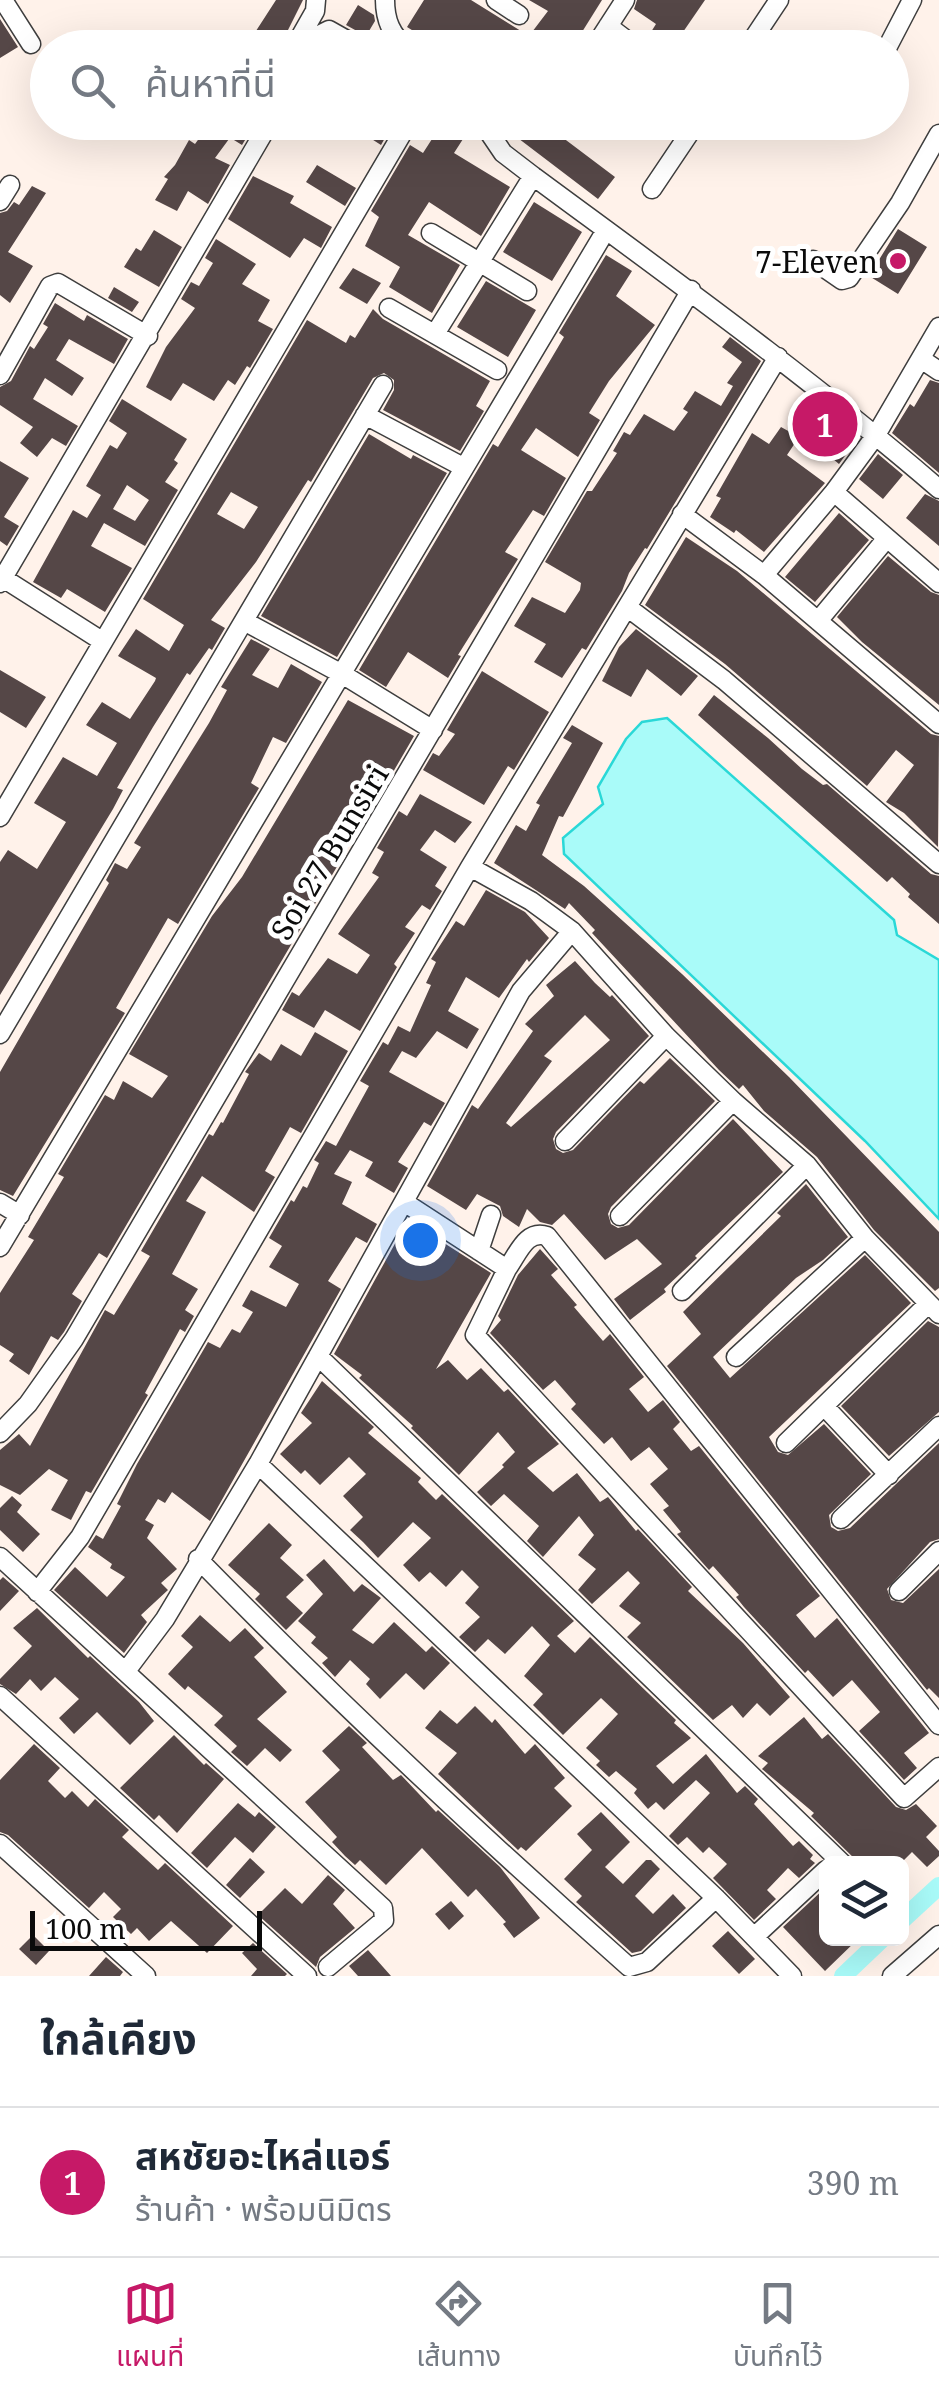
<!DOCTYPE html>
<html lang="th">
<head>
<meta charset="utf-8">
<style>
  body { margin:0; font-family:"Noto Serif","Noto Sans Thai",serif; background:#f2f2f3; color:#1f2937 }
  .controls { position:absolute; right:30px; bottom:30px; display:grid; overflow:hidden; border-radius:15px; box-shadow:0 10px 40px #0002 }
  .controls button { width:90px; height:90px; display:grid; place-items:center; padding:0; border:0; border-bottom:2px solid #e0e1e3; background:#fff; color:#1f2937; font:50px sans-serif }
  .scale { position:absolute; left:30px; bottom:25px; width:232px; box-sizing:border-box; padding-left:10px; border:5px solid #0b0b0b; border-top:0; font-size:28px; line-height:35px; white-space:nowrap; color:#0b0b0b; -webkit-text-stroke:8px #fff; paint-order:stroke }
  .you { position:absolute; left:420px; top:1240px; width:35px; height:35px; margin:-25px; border:8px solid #fff; border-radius:50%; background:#1a73e8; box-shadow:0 0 0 15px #1a73e833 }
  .badge { display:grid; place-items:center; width:65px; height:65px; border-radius:50%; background:#c61967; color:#fff; font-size:32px; font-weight:700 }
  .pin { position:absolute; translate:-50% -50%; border:5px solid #fff; box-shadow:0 2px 10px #0006 }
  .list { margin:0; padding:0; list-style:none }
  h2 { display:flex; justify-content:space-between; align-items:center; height:130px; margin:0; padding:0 40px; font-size:42px }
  h2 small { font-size:32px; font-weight:400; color:#747a83 }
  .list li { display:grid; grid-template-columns:65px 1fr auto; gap:30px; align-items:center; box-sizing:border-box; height:150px; padding:0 40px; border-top:2px solid #e0e1e3 }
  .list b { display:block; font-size:38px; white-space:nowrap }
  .list p { margin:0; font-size:32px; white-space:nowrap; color:#747a83 }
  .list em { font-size:32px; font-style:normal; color:#747a83 }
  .icon { flex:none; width:55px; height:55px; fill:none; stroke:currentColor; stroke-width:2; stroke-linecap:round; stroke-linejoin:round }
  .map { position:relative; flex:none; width:939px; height:1976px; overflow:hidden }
  .search { position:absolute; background:#fff; box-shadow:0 10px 40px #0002; left:30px; right:30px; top:30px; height:110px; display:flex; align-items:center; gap:25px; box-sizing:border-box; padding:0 35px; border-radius:55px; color:#747a83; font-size:38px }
  .sheet { height:280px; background:#fff }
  nav { display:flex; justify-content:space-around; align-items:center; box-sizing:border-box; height:140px; border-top:2px solid #e0e1e3; background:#fff; font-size:28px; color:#747a83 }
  nav a { display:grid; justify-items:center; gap:5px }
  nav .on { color:#c61967 }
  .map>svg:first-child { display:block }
  .water { fill:#a9fbf9; stroke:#2ad8d7; stroke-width:2.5 }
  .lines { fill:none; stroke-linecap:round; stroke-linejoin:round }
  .canal { stroke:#a9fbf9; stroke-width:18 }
  .building { fill:#554747; fill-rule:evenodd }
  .minor-casing { stroke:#3e3e3e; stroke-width:21 }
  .minor { stroke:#fff; stroke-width:18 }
  .poi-dot { fill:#c61967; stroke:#fff; stroke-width:4 }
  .labels { text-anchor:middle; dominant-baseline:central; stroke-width:10; stroke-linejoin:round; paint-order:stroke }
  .poi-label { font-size:30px; fill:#0b0b0b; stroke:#fff; text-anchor:end }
  .street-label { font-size:30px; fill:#0b0b0b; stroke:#fff }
</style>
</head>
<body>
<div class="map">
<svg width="939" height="1976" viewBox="0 0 939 1976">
  <rect width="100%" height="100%" fill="#fff2ea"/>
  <path class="water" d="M667 718 894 920 897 935 939 960V1219L865 1141 564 854 563 838 603 804 598 787 626 739 642 722Z"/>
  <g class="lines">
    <path class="canal" d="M902 1920 939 1886
      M843 1976 883 1938"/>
  </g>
  <path class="building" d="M276 0H303L281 44 276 48H245Z
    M424 0H471L529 36 548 11 529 0H602L572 48H441L407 27Z
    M637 0H705L672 48H658L646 40 656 24 634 9Z
    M358 5 374 15 375 21 366 36 346 25Z
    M0 19 18 47 0 58Z
    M227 122H246L253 127 242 145 221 132Z
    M294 122H334L322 139Z
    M345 122H394L381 145Z
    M497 122H542L615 177 598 199Z
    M441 125 463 139 454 153 510 187 481 236 429 202 408 235 460 265 432 313 389 287 400 267 365 246 379 217 371 211 410 145 423 153Z
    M208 126 229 139 215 158 230 165 208 204 188 191 177 211 155 200 168 179 164 177 175 165 189 140 195 144Z
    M317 165 356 188 345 206 306 182Z
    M253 176 294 196 290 203 332 227 321 248 304 238 290 258 228 219Z
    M32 186 46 193 8 252 33 266 10 303 0 295V213L7 211 14 202 19 205Z
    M534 202 582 232 552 281 503 252Z
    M898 229 927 247 898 294 869 276Z
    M154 230 182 247 159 287 124 267 136 248 141 251Z
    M216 239 256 264 242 284 270 300 258 321 273 329 250 368 247 366 235 385 228 380 214 401 183 383 171 401 146 387 166 347 195 308 181 299 191 282 199 286 213 263 205 258Z
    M606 255 632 271 616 296 655 325 609 381 589 413 600 420 578 457 536 428 521 450 566 478 544 516 533 510 505 552 518 559 458 655 461 656 448 678 408 652 386 687 359 670 493 444 498 447 551 359 564 337 559 333Z
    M353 268 381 283 367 304 339 288Z
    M486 281 536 310 508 357 457 327Z
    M114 287 139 302 132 312 108 298Z
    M55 303 84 321 87 315 128 339 114 364 69 339 56 360 84 378 72 396 45 378 33 399 78 426 66 446 52 438 37 457 20 443 33 427 0 405V387L11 381 30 346 34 349 48 327 43 324Z
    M373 309 383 319 490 381 476 406 484 411 460 451 383 410 394 390V380L384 373 373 378 311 482 308 480 256 562 211 620 225 628 212 650 209 648 190 675 187 673 153 727 117 788 123 790 113 809 0 995V862L8 850 37 869 66 822 34 803 63 757 97 776 117 743 86 725 102 702 130 719 155 681 156 678 118 656 136 629 169 651 184 625 143 599 307 320 346 343 350 335 355 338ZM231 492 258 507 244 529 217 514Z
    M730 337 761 361 647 549 645 548 629 573 622 591 586 650 582 648 562 678 534 662 546 644 514 626 532 597 565 613 580 590 581 583 545 562 587 491H592L617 453 613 451 624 432 630 435 644 414 674 431 688 412 683 409 695 391 721 406 733 386 727 383 742 362 722 347Z
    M930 380 939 383V473L892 433 910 404 914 407Z
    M122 399 187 439 174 460 178 463 165 482 178 490 145 546 104 523 91 546 132 568 105 612 67 589 61 598 33 582 73 510 87 518 101 495 86 486 110 445 117 449 127 433 109 421ZM127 485 149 500 135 521 113 509Z
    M823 410 858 438 839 464 803 434Z
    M781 427 799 437 787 455 825 483 764 552 736 530 734 533 710 517 721 498 716 496 752 433 769 444Z
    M369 434 411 459 413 455 447 473 337 657 261 616Z
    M878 454 903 475 883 499 859 479Z
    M0 461 29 478 4 517 19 526 7 546 0 541Z
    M925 494 939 501V546L906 518Z
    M839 513 869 540 815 602 785 577Z
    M686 537 737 571 931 734 939 736 938 847 904 813 886 802 914 765 896 750 867 786 725 664 645 605Z
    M888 556 931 592 939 595V705L862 642 837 617Z
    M636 629 698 676 681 696 647 669 631 697 602 681 619 647Z
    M251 639 270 649 252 675 278 688 291 664 322 682 286 743 273 737 251 783 259 788 178 924 168 918 116 1008 125 1013 13 1196 0 1190V1072L109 883 106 880 115 863 127 869 141 847 134 843 209 723 227 690 221 687Z
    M0 670 46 697 26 728 0 712Z
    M482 671 549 712 514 770 508 766 484 805 423 770 433 753 439 756 455 734 447 730Z
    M714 695 768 738 802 769 823 785 827 784 931 874 939 876V924L908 897 910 894 892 877 887 882 698 715Z
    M348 700 414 736 378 798 374 795 361 815 366 818 358 831 348 824 334 846 345 853 107 1258 99 1253 72 1294 82 1301 64 1332 58 1340 51 1336 29 1375 9 1361 14 1354 0 1345V1293L34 1240 28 1237 64 1177 58 1174 105 1095 114 1100 123 1081 152 1098 168 1076 129 1054 212 916 242 877Z
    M572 725 603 743 563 817 559 816 542 855 584 886 682 974 789 1077 939 1232V1288L935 1291 874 1230 817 1157 764 1111 743 1085 739 1089 719 1070 592 933 595 930 569 903 565 909 494 863 516 825 526 831 540 805 536 803 572 743 563 738Z
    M420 794 472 822 455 843 435 830 420 850 447 867 435 886 442 891 430 910 422 905 405 927 415 933 394 964 397 967 360 1031 325 1010 314 1028 282 1010 292 992 299 996 328 958 357 974 370 955 338 934 379 877 372 873 384 852 377 848 399 811 407 816Z
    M486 890 525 912 549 938 529 962 527 959 499 998 466 977 448 1011 479 1029 467 1049 437 1031 416 1058 402 1051 389 1072 445 1103 431 1126 424 1122 398 1162 408 1168 394 1193 365 1176 373 1162 350 1150 334 1174 352 1182 342 1204 377 1224 367 1243 356 1237 328 1281 341 1289 210 1521 172 1492 165 1503 158 1499 145 1520 154 1525 147 1538 177 1569 161 1583 168 1590 141 1615 147 1622 124 1653 54 1590 75 1567 107 1597 125 1577 110 1568 112 1564 88 1547 96 1535 103 1539 121 1506 117 1504 137 1464 208 1342 220 1348 232 1329 240 1333 253 1312 242 1306 251 1290 286 1307 299 1284 269 1267 282 1246 269 1238 291 1200 294 1202 303 1186 307 1188 319 1163 314 1160 326 1141 336 1146 369 1086 360 1081 383 1042 388 1045 398 1026 410 1032 431 985 426 983 436 962 431 959 456 921 464 926Z
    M575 961 595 983 610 997 612 995 649 1036 556 1132 553 1139 556 1149 563 1153 573 1150 640 1081 644 1084 670 1058 715 1101 611 1207 608 1214 611 1224 618 1228 629 1225 733 1119 783 1172 695 1256 697 1258 664 1289 666 1292 630 1320 614 1299 662 1264 637 1239 605 1260 564 1214 552 1225 540 1222 527 1209 519 1227 503 1216 500 1206 477 1194 466 1210 427 1186 472 1105 478 1109 533 1031 525 1024 554 996 546 985ZM585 1015 610 1040 511 1127 506 1123 552 1061 544 1056Z
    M315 1032 348 1051 301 1133 290 1127 265 1171 275 1177 254 1212 202 1176 186 1201 206 1212 172 1274 198 1289 185 1310 194 1316 185 1332 180 1329 145 1393 148 1395 91 1493 86 1491 71 1520 51 1510 68 1480 49 1469 20 1495 0 1485V1450L19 1434 30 1446 105 1310 114 1315 150 1256 141 1251 209 1134 213 1136 221 1122 223 1123 249 1074 245 1072 259 1053 271 1061 281 1044 301 1056Z
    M806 1184 848 1237 823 1260 796 1278 713 1357 730 1378 865 1255 911 1303 769 1437 778 1452 788 1455 824 1424 871 1474 829 1515 831 1527 838 1531 850 1528 939 1443V1539L930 1542 887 1589 891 1600 903 1603 939 1569V1698L929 1688 927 1690 667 1366 701 1334 683 1312 781 1216 777 1213Z
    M408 1220 491 1273 436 1369 448 1360 467 1380 481 1368 504 1392 508 1389 559 1444 527 1468 553 1492 577 1473 600 1502 608 1497 636 1531 638 1529 692 1587 688 1591 743 1643 790 1697 770 1716 757 1703 743 1718 732 1705 713 1720 627 1637 641 1623 619 1606 640 1583 628 1571 592 1604 578 1590 596 1569 578 1555 594 1535 579 1516 543 1557 527 1541 539 1526 504 1494 491 1506 477 1492 504 1467 502 1465 515 1452 498 1432 459 1475 411 1428 413 1426 359 1378 362 1375 334 1354Z
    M540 1249 558 1269 551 1275 577 1305 574 1307 603 1341 610 1334 644 1377 629 1389 648 1412 663 1400 680 1422 673 1429 691 1451 699 1446 820 1596 796 1615 815 1638 837 1618 929 1733 904 1753 917 1768 904 1780 859 1731 880 1712 852 1680 833 1697 808 1670 805 1673 744 1607 736 1597 739 1595 713 1566 709 1570 677 1534 681 1532 663 1510 669 1506 650 1484 668 1469 649 1447 631 1461 612 1437 604 1444 571 1409 576 1404 555 1380 543 1390 490 1333 501 1320 498 1316 518 1275Z
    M928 1321 939 1327V1412L889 1456 841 1406Z
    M322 1381 374 1427 368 1433 421 1478 418 1482 436 1500 442 1494 574 1621 557 1636 575 1653 590 1637 676 1720 674 1723 691 1738 656 1766 673 1784 706 1754 737 1793 745 1786 758 1799 754 1804 793 1846 799 1841 813 1855 810 1859 815 1863 799 1878 788 1868 767 1890 776 1899 754 1920 713 1878 727 1864 709 1847 703 1853 687 1837 678 1845 669 1836 710 1793 696 1780 664 1810 656 1802 648 1809 634 1793 637 1789 616 1771 609 1777 596 1765 600 1761 586 1748 618 1714 601 1698 563 1735 533 1705 543 1694 524 1676 550 1645 532 1626 505 1654 488 1639 475 1652 459 1637 480 1617 465 1603 479 1587 462 1570 446 1587 430 1572 419 1582 403 1565 431 1538 413 1522 378 1558 363 1542 350 1530 363 1517 343 1496 366 1474 349 1457 320 1485 305 1470 301 1474 280 1454 312 1423 301 1413Z
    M12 1496 22 1505 17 1512 40 1534 23 1552 0 1530V1508Z
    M269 1523 292 1545 280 1558 304 1580 286 1597 303 1613 286 1630 255 1599 260 1594 228 1565Z
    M324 1559 354 1592 362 1584 381 1598 352 1630 373 1644 394 1622 426 1652 432 1646 450 1663 424 1690 406 1673 380 1699 366 1684 370 1679 350 1660 335 1677 322 1663 328 1658 311 1643 316 1637 298 1621 323 1594 306 1575Z
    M3 1577 19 1591 0 1611V1580Z
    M37 1608 88 1658 90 1656 139 1702 154 1721 130 1745 97 1712 74 1734 59 1718 79 1699 55 1677 41 1691 30 1679 16 1694 0 1684V1679L32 1646 13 1628Z
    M200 1615 230 1642 245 1628 264 1648 254 1657 287 1692 257 1719 292 1750 280 1762 265 1748 247 1766 231 1752 237 1746 214 1725 223 1716 188 1686 185 1690 168 1674 193 1647 181 1636Z
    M475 1706 492 1723 495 1719 525 1754 535 1744 565 1778 554 1788 572 1806 526 1851 521 1847 518 1850 438 1774 457 1753 425 1728 440 1710 457 1724Z
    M804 1717 822 1739 828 1734 896 1807 906 1810 916 1804 937 1826 926 1837 939 1851V1856L927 1867 912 1852 900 1864H860L811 1816 814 1813 762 1769 768 1763 758 1756Z
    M349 1726 367 1743 362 1747 393 1780 401 1775 436 1812 438 1810 500 1867 540 1918 514 1938 503 1924 506 1922 476 1889 468 1897 422 1848 386 1885 360 1860 355 1865 345 1856 332 1842 337 1837 305 1802 340 1770 322 1751Z
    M174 1735 204 1765 206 1763 224 1779 177 1833 159 1815 154 1820 120 1788Z
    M34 1744 60 1768 48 1781 65 1798 72 1791 88 1807 95 1799 129 1830 122 1837 158 1870 165 1863 233 1926 207 1953 171 1921 149 1941 137 1928 131 1934 113 1917 121 1909 104 1892 89 1908 8 1835 0 1832V1780Z
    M238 1803 255 1817 259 1812 276 1827 253 1853 235 1837 207 1868 191 1853Z
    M601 1812 630 1842 605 1867 623 1884 646 1860H651L660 1869 635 1896 653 1914 673 1894 686 1908 641 1951 632 1953 576 1902 582 1896 564 1879 592 1850 577 1834Z
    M250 1858 265 1872 240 1898 226 1885Z
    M328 1875 345 1890 333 1904 355 1928 320 1957 316 1967 258 1915 285 1888 302 1904Z
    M826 1887V1938H859L825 1971 783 1927Z
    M451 1901 464 1916 449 1930 435 1914Z
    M728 1931 755 1959 739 1974 712 1946Z
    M33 1935 49 1951 36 1965 19 1949Z
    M253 1943 287 1974 285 1976H251L257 1969 242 1953Z
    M368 1950 391 1976H358L349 1966Z
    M106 1957 123 1972 120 1976H89Z"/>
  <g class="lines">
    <defs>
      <path id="minor" d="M3 0 31 44
        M385 0C385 20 391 35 407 48
        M496 0 519 15
        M608 26 637 48
        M294 48 315 11 316 0
        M313 48 321 34 329 30 361 48
        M594 48 625 0
        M747 48 779 0
        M887 48 912 0
        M533 176C671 278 809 377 939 489
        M652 189 697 122
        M0 201 10 185
        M431 233 527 291
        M813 260 842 280 849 278 900 203 939 134
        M389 308 497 370
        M435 334 533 176 503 153 482 122
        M921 359 939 371
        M0 375 50 286 58 283 148 336
        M365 415 463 467
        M834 492 939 583
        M682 514 764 575 939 724
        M764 575 834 492 876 435 939 327
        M3 578 102 641
        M0 583 270 122
        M627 607 724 680 939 864
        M244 621 342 674 433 730
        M818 621 887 538
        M0 817 409 122
        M470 867 531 901 572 931 666 1036 733 1101 807 1165 865 1238 939 1314
        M0 1034 383 385
        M565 1141 666 1036
        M404 1202 507 1269 475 1335 904 1798 939 1767
        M0 1203 20 1215
        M620 1216 733 1101
        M0 1247 606 230
        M479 1251 491 1215
        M507 1269C518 1254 526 1229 547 1236L939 1725
        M682 1291 807 1165
        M318 1356 843 1864
        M736 1357 865 1238
        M824 1406 889 1475
        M0 1433 28 1404 74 1339 691 290
        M786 1443 928 1304
        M258 1464 716 1898 792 1976
        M841 1519 939 1426
        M0 1557 383 1908 384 1920 328 1967
        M198 1559C337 1701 481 1836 629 1967L647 1962 716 1898
        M899 1591 939 1551
        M37 1592 80 1537 470 867 778 357
        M126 1671 165 1619 258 1464 521 991 572 931
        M0 1696 307 1976
        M0 1844 146 1976
        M754 1937 826 1870
        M892 1976 939 1935"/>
    </defs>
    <use href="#minor" class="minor-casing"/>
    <use href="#minor" class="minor"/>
  </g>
  <circle class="poi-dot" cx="898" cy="261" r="10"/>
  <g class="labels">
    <g class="poi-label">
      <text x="878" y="261">7-Eleven</text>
    </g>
    <g class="street-label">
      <text transform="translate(329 852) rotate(-59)">Soi 27 Bunsiri</text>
    </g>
  </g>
</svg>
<div class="controls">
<button><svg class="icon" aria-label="layers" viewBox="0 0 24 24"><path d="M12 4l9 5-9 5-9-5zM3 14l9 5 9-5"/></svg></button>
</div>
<div class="scale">100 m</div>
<div class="you"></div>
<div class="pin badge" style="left:825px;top:424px">1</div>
<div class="search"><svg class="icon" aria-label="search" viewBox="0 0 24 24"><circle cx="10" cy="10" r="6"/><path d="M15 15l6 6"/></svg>ค้นหาที่นี่</div>
</div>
<section class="sheet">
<h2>ใกล้เคียง<small></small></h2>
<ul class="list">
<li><span class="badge">1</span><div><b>สหชัยอะไหล่แอร์</b><p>ร้านค้า · พร้อมนิมิตร</p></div><em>390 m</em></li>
</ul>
</section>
<nav>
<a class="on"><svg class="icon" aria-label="map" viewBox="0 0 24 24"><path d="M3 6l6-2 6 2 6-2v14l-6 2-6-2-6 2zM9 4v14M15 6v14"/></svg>แผนที่</a>
<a><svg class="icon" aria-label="directions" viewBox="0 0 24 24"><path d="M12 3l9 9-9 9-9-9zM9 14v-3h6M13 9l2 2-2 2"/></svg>เส้นทาง</a>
<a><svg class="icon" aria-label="saved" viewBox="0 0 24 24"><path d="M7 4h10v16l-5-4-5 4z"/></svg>บันทึกไว้</a>
</nav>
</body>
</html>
